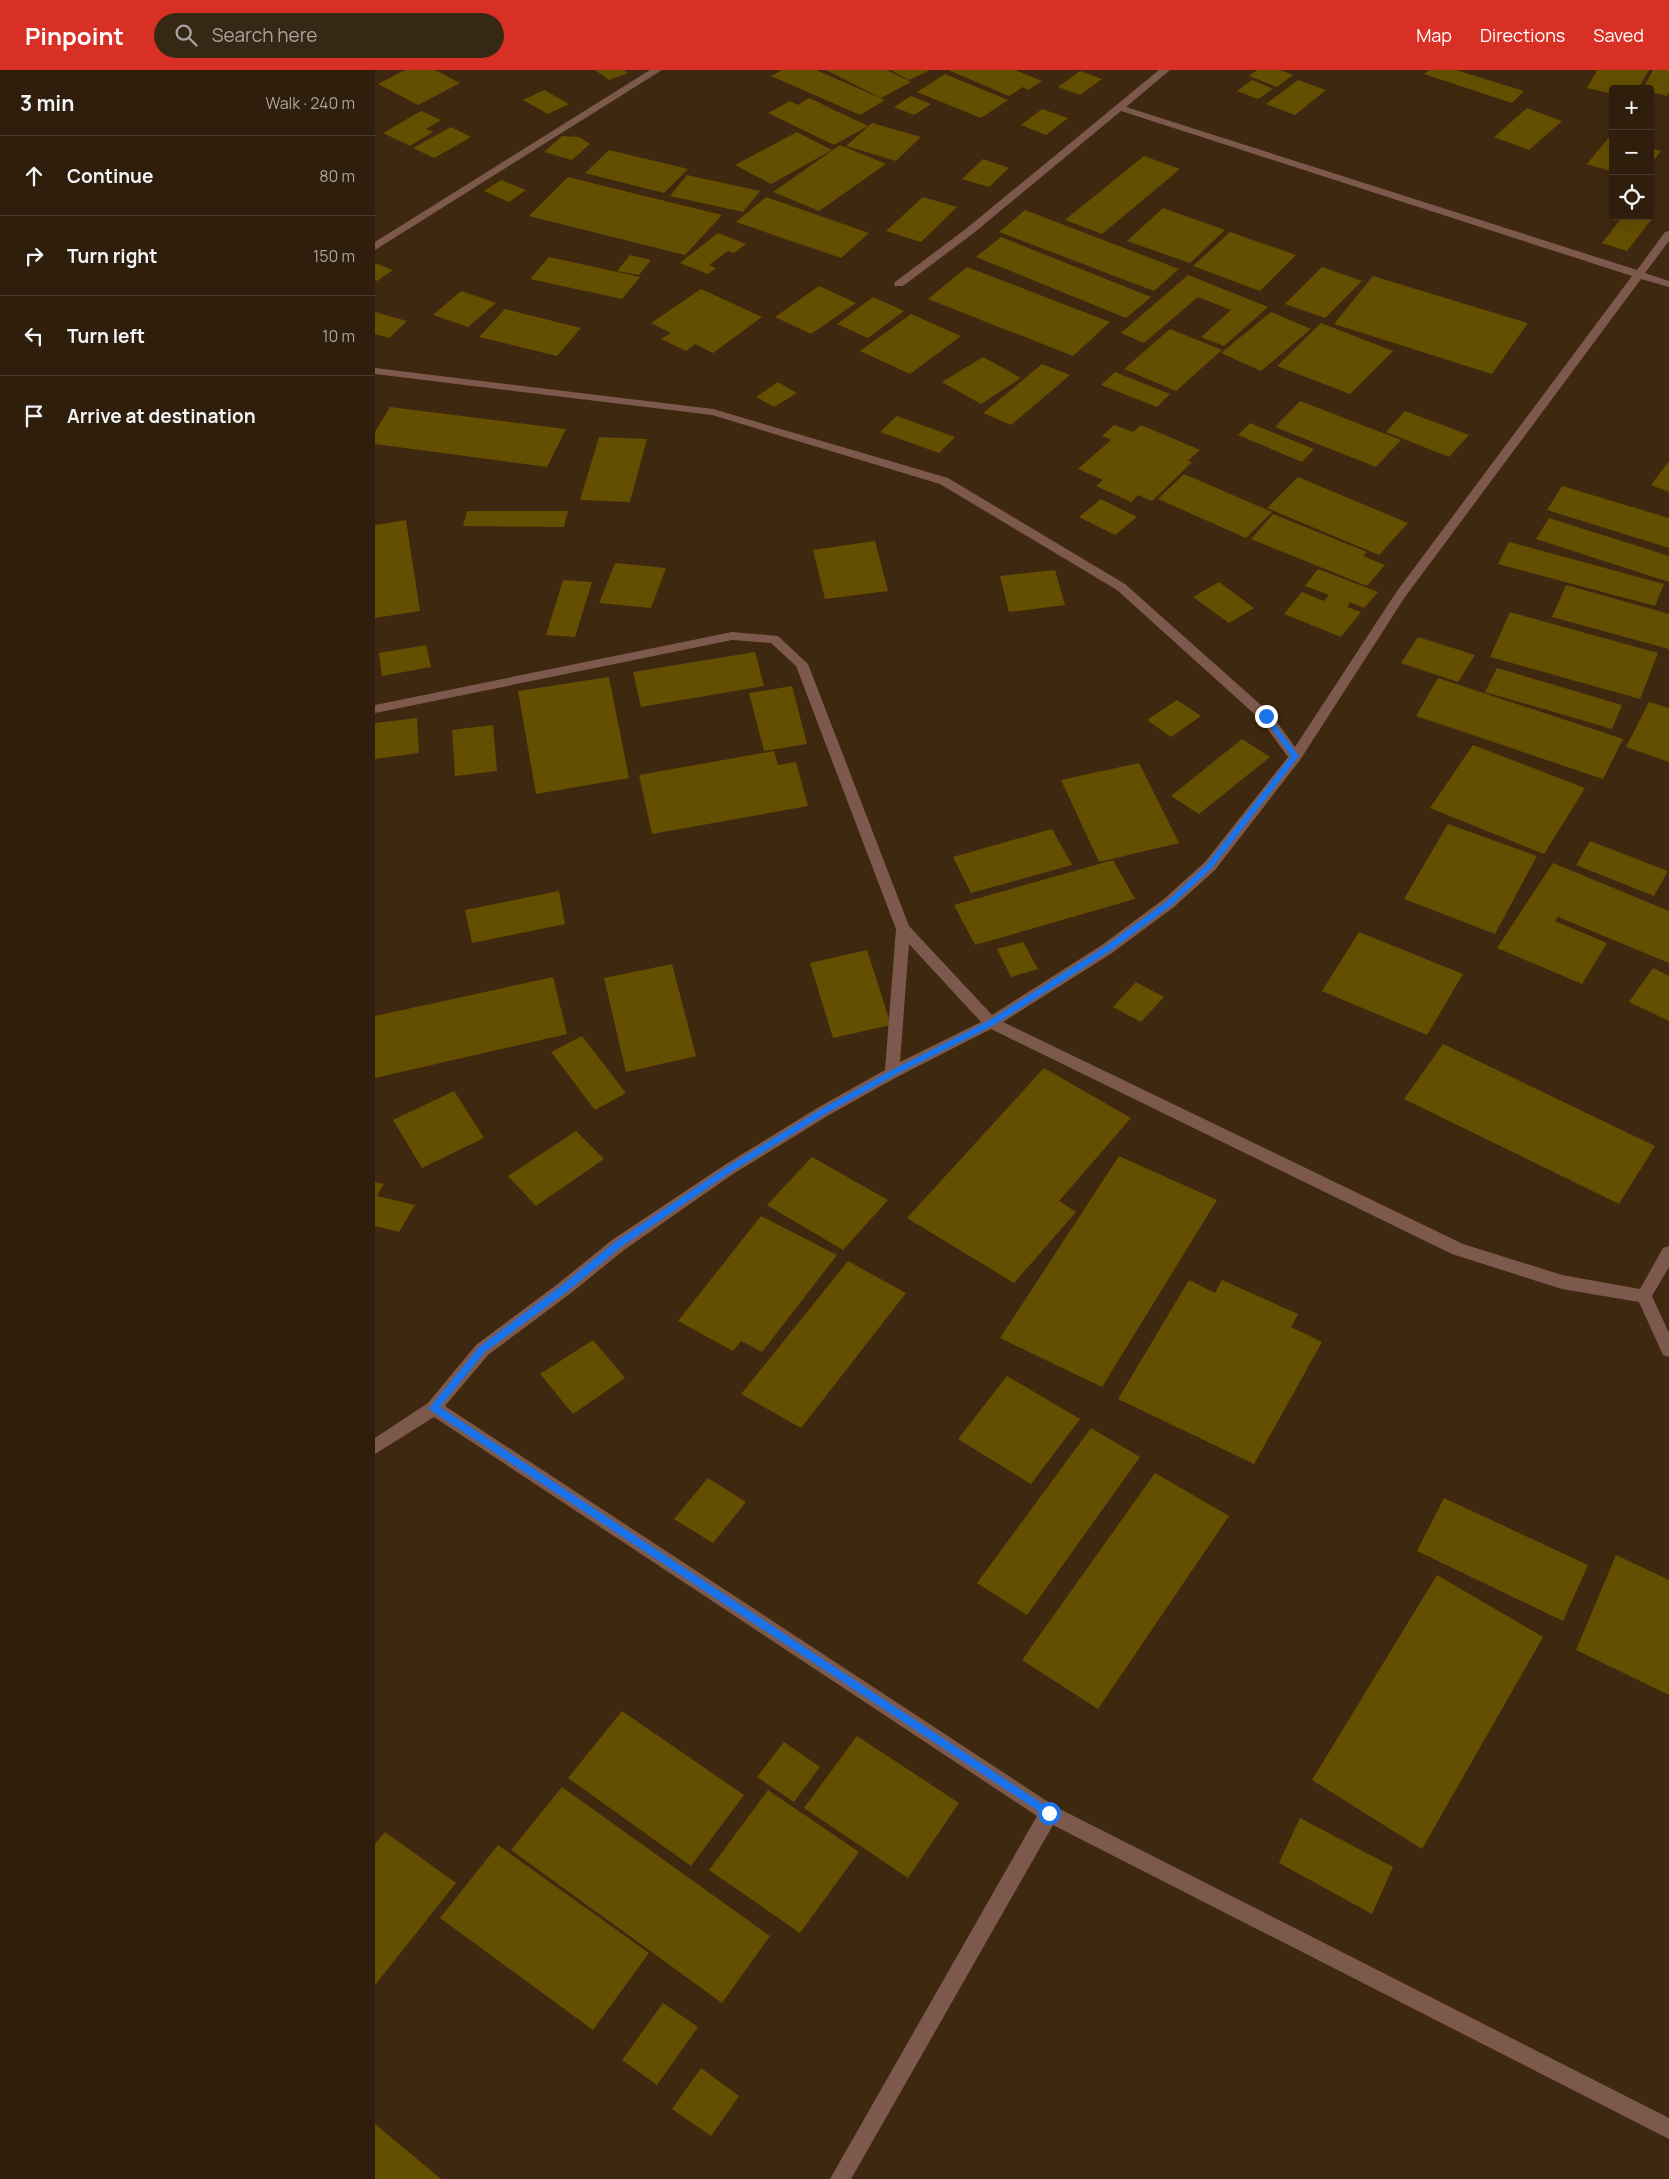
<!DOCTYPE html>
<html lang="en">
<head>
<meta charset="utf-8">
<style>
  body { margin:0; font-family:Manrope,sans-serif; background:#372715; color:#f1f3f6 }
  .controls { position:absolute; right:15px; top:15px; display:grid; overflow:hidden; border-radius:5px; box-shadow:0 5px 20px #0002 }
  .controls button { width:45px; height:45px; display:grid; place-items:center; padding:0; border:0; border-bottom:1px solid #4a3c2d; background:#2f1e0c; color:#f1f3f6; font:25px sans-serif }
  .stop { position:absolute; width:15px; height:15px; margin:-11px; border:4px solid #1a73e8; border-radius:50%; background:#fff }
  .stop.end { background:#1a73e8; border-color:#fff; box-shadow:0 1px 5px #0008 }
  .list { margin:0; padding:0; list-style:none }
  h2 { display:flex; justify-content:space-between; align-items:center; height:65px; margin:0; padding:0 20px; font-size:21px }
  h2 small { font-size:16px; font-weight:400; color:#a7a29d }
  .list li { display:grid; grid-template-columns:32px 1fr auto; gap:15px; align-items:center; box-sizing:border-box; height:80px; padding:0 20px; border-top:1px solid #4a3c2d }
  .list b { display:block; font-size:19px; white-space:nowrap }
  .list em { font-size:16px; font-style:normal; color:#a7a29d }
  .icon { flex:none; width:28px; height:28px; fill:none; stroke:currentColor; stroke-width:2; stroke-linecap:round; stroke-linejoin:round }
  .map { position:relative; flex:none; width:1294px; height:2109px; overflow:hidden }
  header { display:flex; align-items:center; gap:30px; box-sizing:border-box; height:70px; padding:0 25px; background:#d93025; color:#fff }
  header strong { font-size:24px }
  nav { display:flex; gap:28px; margin-inline-start:auto; font-size:18px }
  .search { width:350px; height:45px; background:#372715; display:flex; align-items:center; gap:12px; box-sizing:border-box; padding:0 18px; border-radius:28px; color:#a7a29d; font-size:19px }
  main { display:flex }
  aside { flex:1; background:#2f1e0c }
  .map>svg:first-child { display:block }
  .building { fill:#644e00 }
  .lines { fill:none; stroke-linecap:round; stroke-linejoin:round }
  .minor { fill:#7d594d; fill-rule:evenodd }
  .route { fill:#1a73e8 }
</style>
</head>
<body>
<header>
<strong>Pinpoint</strong>
<div class="search"><svg class="icon" aria-label="search" viewBox="0 0 24 24"><circle cx="10" cy="10" r="6"/><path d="M15 15l6 6"/></svg>Search here</div>
<nav><a>Map</a><a>Directions</a><a>Saved</a></nav>
</header>
<main>
<aside>
<h2>3 min<small>Walk · 240 m</small></h2>
<ul class="list">
<li><svg class="icon" aria-label="ahead" viewBox="0 0 24 24"><path d="M12 20V5M6 11l6-6 6 6"/></svg><div><b>Continue</b></div><em>80 m</em></li>
<li><svg class="icon" aria-label="right" viewBox="0 0 24 24"><path d="M7 20v-9h11M14 6l5 5-5 5"/></svg><div><b>Turn right</b></div><em>150 m</em></li>
<li><svg class="icon" aria-label="left" viewBox="0 0 24 24"><path d="M17 20v-9H6M10 6l-5 5 5 5"/></svg><div><b>Turn left</b></div><em>10 m</em></li>
<li><svg class="icon" aria-label="arrive" viewBox="0 0 24 24"><path d="M6 21V4h12l-3 4 3 4H6"/></svg><div><b>Arrive at destination</b></div></li>
</ul>
</aside>
<div class="map">
<svg width="1294" height="2109" viewBox="0 0 1294 2109">
  <rect width="100%" height="100%" fill="#3f2810"/>
  <path class="building" d="M30 0H60L85 13 43 35 3 14Z
    M220 0H248L253 3 234 10Z
    M407 0H441L510 30 485 45 396 6Z
    M451 0H512L536 12 506 28Z
    M516 0H555L534 10Z
    M573 0H640L667 11 653 20 648 17 634 26Z
    M882 0H905L918 5 902 17 874 6Z
    M1054 0H1081L1149 21 1137 33 1049 4Z
    M1222 0H1274L1263 19H1238V24L1212 18Z
    M1278 0H1294V22L1292 26 1275 22V19H1268Z
    M705 1 727 9 705 25 683 17Z
    M570 4 633 30 606 48 542 22Z
    M877 10 898 19 883 29 862 21Z
    M923 10 951 20 920 45 891 34Z
    M169 20 194 34 173 44 148 30Z
    M536 26 556 34 539 45 519 37Z
    M434 28 493 56 459 75 393 43 415 31 423 35Z
    M1152 38 1187 51 1154 80 1119 67Z
    M667 39 693 48 671 65 646 55Z
    M46 41 66 50 51 59 58 62 35 76 8 63Z
    M497 53 546 67 521 91 471 76Z
    M76 57 96 67 59 88 38 78Z
    M422 62 457 80 396 114 360 95Z
    M187 66 204 67 215 74 197 90 169 82Z
    M1235 66 1238 67V102L1212 94Z
    M465 75 511 94 444 141 398 122Z
    M1275 78 1286 81 1275 95Z
    M234 80 313 99 289 123 210 103Z
    M769 86 805 99 727 164 690 150Z
    M608 89 634 98 614 117 587 109Z
    M312 105 385 121 368 142 295 126Z
    M193 107 347 145 310 185 154 146Z
    M126 110 151 120 134 132 109 121Z
    M391 127 494 163 466 188 361 152Z
    M548 127 582 137 546 172 511 161Z
    M788 138 850 160 815 193 752 171Z
    M650 140 804 199 779 221 624 162Z
    M1275 144 1280 145 1252 181 1227 173 1248 146H1275Z
    M855 162 921 185 885 221 818 196Z
    M343 163 371 174 359 183 353 181 334 195 341 198 333 204 305 193Z
    M626 167 776 227 751 248 601 187Z
    M255 185 276 190 264 205 242 201Z
    M174 187 265 207 247 229 155 209Z
    M0 193 18 200 2 211 0 210Z
    M592 197 735 252 698 286 553 229Z
    M947 197 987 211 950 248 910 234Z
    M813 205 893 237 849 276 826 267 856 240 823 227 769 273 746 263Z
    M998 206 1153 253 1117 304 959 254Z
    M444 216 481 233 436 264 400 247Z
    M326 219 387 247 338 283 320 274 311 281 286 269 296 263 276 253Z
    M86 221 121 233 93 257 58 245Z
    M498 227 529 241 493 268 462 254Z
    M130 239 206 258 182 286 104 267Z
    M0 242 32 251 14 268 0 264Z
    M896 242 936 259 886 301 846 283Z
    M536 244 586 266 535 304 485 281Z
    M946 253 1018 281 975 324 902 296Z
    M795 259 847 280 801 321 749 299Z
    M608 287 646 308 606 334 567 312Z
    M667 294 695 305 636 355 608 343Z
    M740 302 795 324 782 337 726 315Z
    M403 312 422 323 399 337 381 327Z
    M925 331 1026 370 1001 397 900 357Z
    M15 337 191 359 172 397 0 374V362Z
    M1030 341 1094 365 1074 387 1011 362Z
    M522 346 580 367 564 383 505 362Z
    M875 353 939 379 927 392 863 365Z
    M739 355 758 362 766 355 825 380 813 391 817 392 777 431 763 425 756 432 721 416 728 410 703 399 736 370 727 366Z
    M224 367 272 369 255 432 205 430Z
    M1294 391V422L1276 415Z
    M809 404 897 442 871 468 783 429Z
    M923 407 1033 453 1004 485 892 438Z
    M1187 416 1294 448V478L1172 440Z
    M726 429 762 447 740 465 704 447Z
    M92 441H193L189 457 88 456Z
    M898 444 992 482 988 486 1010 495 992 516 876 469Z
    M1174 448 1294 486V512L1161 469Z
    M31 450 45 541 0 548V455Z
    M500 471 513 521 450 529 438 480Z
    M1134 472 1289 514 1280 536 1123 494Z
    M240 493 291 498 276 538 224 533Z
    M943 499 1003 522 989 538 975 532 972 537 986 542 966 567 909 544 927 522 949 531 954 525 930 516Z
    M680 500 690 535 634 542 625 506Z
    M188 510 217 512 200 567 171 565Z
    M844 512 879 538 854 553 818 527Z
    M1191 515 1294 544V579L1177 547Z
    M1135 542 1283 583 1265 629 1115 587Z
    M1043 567 1100 585 1083 612 1026 593Z
    M51 575 56 597 7 606 4 583Z
    M380 582 389 616 266 637 258 602Z
    M1122 598 1247 635 1237 659 1110 622Z
    M234 607 254 708 161 724 143 621Z
    M1063 608 1248 669 1228 709 1041 646Z
    M417 616 432 674 389 681 374 623Z
    M802 630 826 646 796 667 772 650Z
    M1274 632 1294 638V692L1251 677Z
    M42 648 44 683 0 689V653Z
    M118 655 122 701 80 706 77 660Z
    M867 669 895 687 824 744 796 726Z
    M1098 675 1210 718 1169 784 1055 738Z
    M399 681 403 695 421 692 433 736 277 764 264 705Z
    M764 693 804 773 724 792 686 710Z
    M1073 754 1162 786 1120 864 1029 829Z
    M677 759 697 795 596 823 578 787Z
    M1215 771 1293 801 1279 826 1201 795Z
    M738 790 760 829 600 875 579 835Z
    M1178 793 1294 841V893L1183 847 1180 851 1232 873 1207 914 1122 878Z
    M184 821 190 854 97 873 90 840Z
    M984 862 1088 904 1052 965 947 921Z
    M648 872 663 899 636 907 622 879Z
    M492 880 516 955 458 968 435 893Z
    M297 894 321 986 251 1002 229 908Z
    M1278 898 1294 906V951L1254 932Z
    M178 907 192 964 0 1008V946Z
    M761 912 789 927 766 952 738 937Z
    M207 966 251 1023 220 1040 176 982Z
    M1068 974 1280 1076 1244 1134 1029 1029Z
    M669 998 756 1048 684 1131 701 1142 639 1213 532 1148Z
    M79 1021 109 1068 47 1098 18 1050Z
    M201 1061 229 1089 161 1136 133 1106Z
    M744 1086 842 1130 727 1317 625 1268Z
    M437 1087 513 1130 468 1180 392 1135Z
    M0 1112 9 1114 2 1126 40 1135 24 1162 0 1156Z
    M386 1146 462 1185 387 1282 366 1271 358 1281 303 1251Z
    M473 1191 531 1223 426 1358 366 1324Z
    M814 1210 840 1223 847 1210 923 1244 916 1257 947 1272 879 1394 743 1329Z
    M218 1270 250 1308 198 1344 165 1304Z
    M632 1306 705 1349 656 1414 583 1369Z
    M716 1358 765 1387 652 1545 602 1513Z
    M780 1403 854 1446 723 1639 647 1590Z
    M333 1408 371 1432 338 1473 299 1449Z
    M1069 1428 1213 1495 1188 1551 1042 1481Z
    M1241 1485 1294 1510V1625L1201 1580Z
    M1062 1505 1168 1567 1047 1779 937 1710Z
    M247 1641 369 1725 316 1796 193 1708Z
    M482 1666 584 1733 533 1808 429 1738Z
    M409 1672 445 1697 419 1732 382 1707Z
    M187 1717 395 1866 347 1933 136 1780Z
    M393 1720 484 1782 425 1863 334 1800Z
    M925 1748 1018 1797 997 1844 904 1793Z
    M10 1762 81 1813 0 1915V1774Z
    M123 1775 274 1883 218 1960 65 1848Z
    M288 1933 323 1957 282 2015 247 1990Z
    M326 1998 364 2026 336 2066 297 2039Z
    M0 2054 66 2109H0Z"/>
  <g class="lines">
    <path class="minor" d="M275 0H287L0 180V172Z
      M784 0H795L751 37 1262 200 1290 162 1294 161V171L1270 203 1294 211V217L1266 209 1030 527 925 690 840 800 799 837 737 883 628 952 1088 1174 1187 1205 1265 1219 1288 1178 1294 1176V1197L1277 1226 1294 1263V1287L1288 1285 1264 1232 1187 1219 1077 1184 616 959 522 1007 454 1045 358 1104 249 1180 196 1223 113 1285 70 1336 681 1737 1294 2048V2069L678 1755 476 2109H455L662 1746 59 1347 0 1384V1368L53 1333 101 1275 184 1213 237 1170 348 1096 444 1037 510 1000 521 859 421 596 396 573 357 570 0 643V635L357 562 403 566 433 594 534 856 617 945 727 875 789 829 830 792 913 687 886 650 742 520 565 414 337 345 0 304V298L338 339 573 408 750 514 896 644 920 677 1022 521 1257 206 746 41 600 162 528 216H520L519 214 520 212 592 158ZM534 874 606 952 525 992Z"/>
  </g>
  <path class="route" d="M889 645H893L924 686 837 798 797 835 735 881 619 955 520 1005 452 1043 356 1102 246 1177 193 1221 110 1282 65 1337 677 1740 679 1743 674 1748 55 1340 54 1338 104 1277 187 1215 240 1172 350 1098 446 1039 515 1001 613 951 729 877 792 831 832 794 916 686 889 648Z"/>
</svg>
<div class="controls">
<button>+</button>
<button>−</button>
<button><svg class="icon" aria-label="locate" viewBox="0 0 24 24"><circle cx="12" cy="12" r="6"/><path d="M12 2v4M12 18v4M2 12h4M18 12h4"/></svg></button>
</div>
<div class="stop" style="left:674px;top:1743px"></div>
<div class="stop end" style="left:891px;top:646px"></div>
</div>
</main>
</body>
</html>
